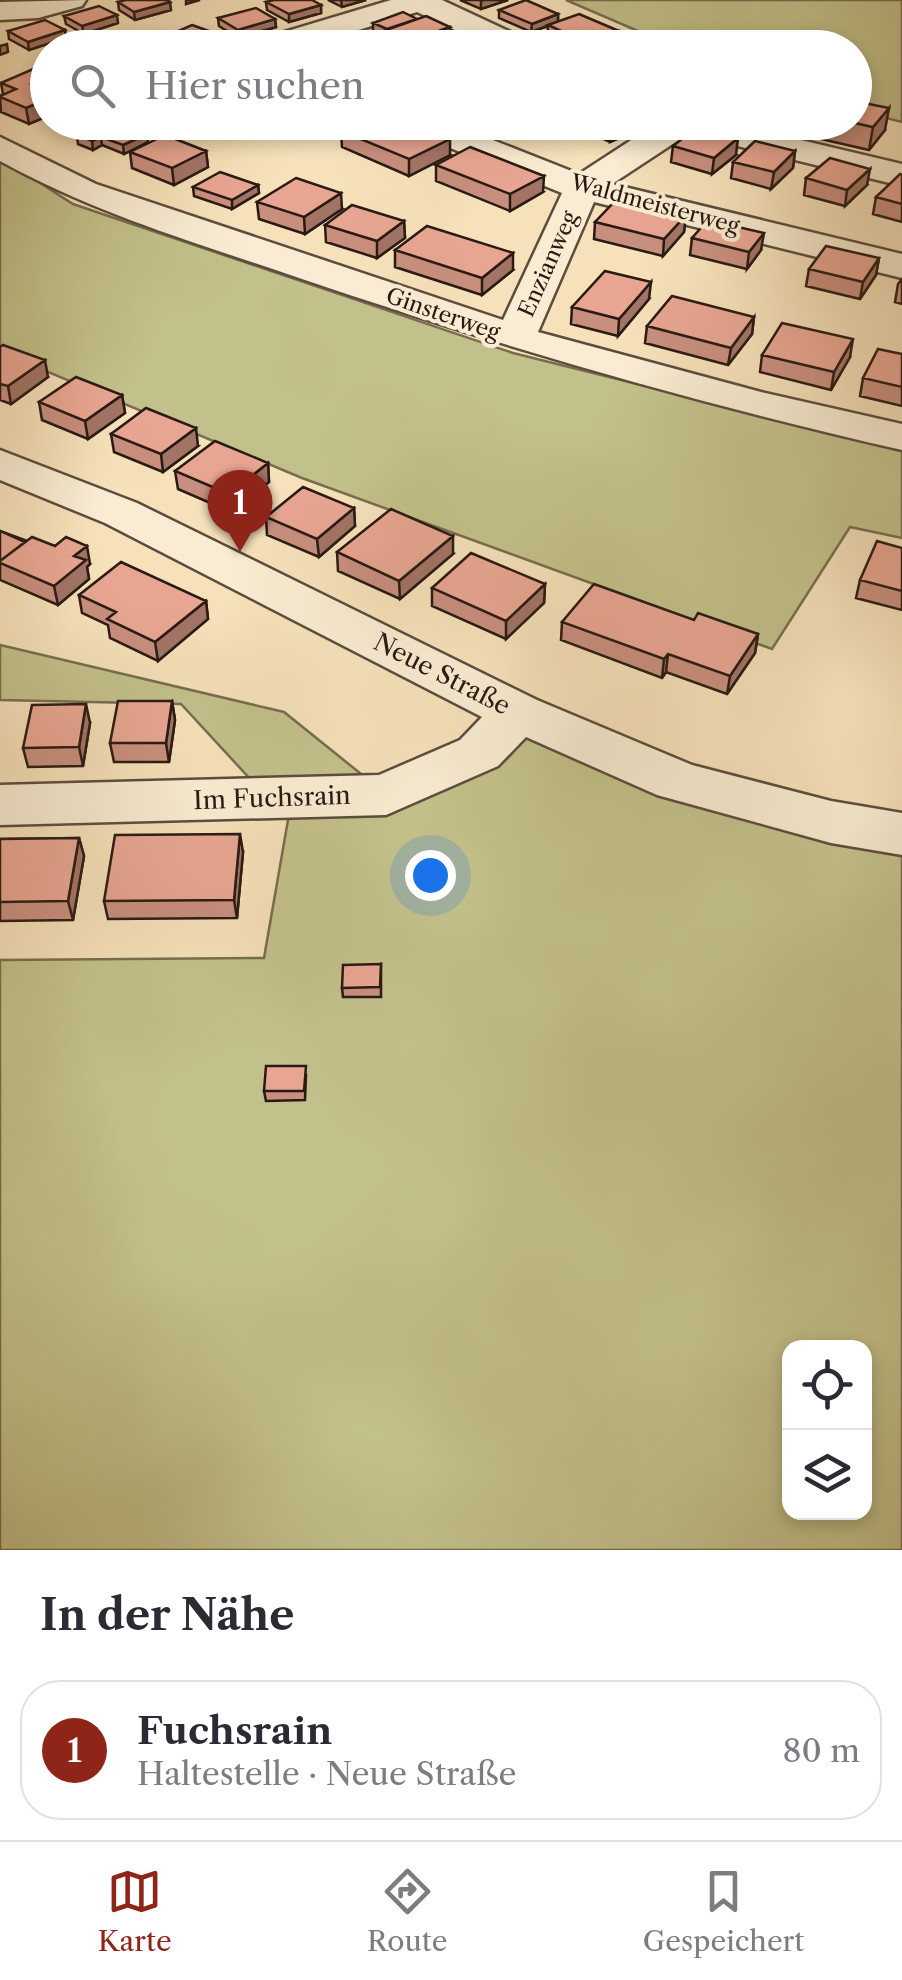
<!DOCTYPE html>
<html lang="de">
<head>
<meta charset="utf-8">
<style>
  body { margin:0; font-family:"Libre Caslon Text",serif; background:#f7f7f7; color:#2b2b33 }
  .controls { position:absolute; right:30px; bottom:30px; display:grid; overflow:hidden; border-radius:20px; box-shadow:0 5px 15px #0003 }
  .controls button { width:90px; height:90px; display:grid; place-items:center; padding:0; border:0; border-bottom:2px solid #e1e1e2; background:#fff; color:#2b2b33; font:50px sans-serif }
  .you { position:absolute; left:430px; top:875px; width:35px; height:35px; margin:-25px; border:8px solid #fff; border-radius:50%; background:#1a73e8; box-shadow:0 0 0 15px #1a73e833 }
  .badge { display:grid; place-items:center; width:65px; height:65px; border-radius:50%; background:#8f2418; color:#fff; font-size:32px; font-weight:700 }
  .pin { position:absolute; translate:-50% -82px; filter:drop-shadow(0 2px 5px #0008) }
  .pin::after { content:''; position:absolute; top:52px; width:35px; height:30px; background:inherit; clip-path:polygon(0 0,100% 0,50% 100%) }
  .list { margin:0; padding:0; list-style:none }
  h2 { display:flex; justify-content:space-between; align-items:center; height:130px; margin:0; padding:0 40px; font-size:42px }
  h2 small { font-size:32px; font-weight:400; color:#7c7c81 }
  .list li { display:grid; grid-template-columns:65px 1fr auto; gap:30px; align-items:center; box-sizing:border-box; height:140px; margin:0 20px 20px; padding:0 20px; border:2px solid #e1e1e2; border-radius:40px }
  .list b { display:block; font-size:38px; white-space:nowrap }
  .list p { margin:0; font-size:32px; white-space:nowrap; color:#7c7c81 }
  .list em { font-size:32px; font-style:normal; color:#7c7c81 }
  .icon { flex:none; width:55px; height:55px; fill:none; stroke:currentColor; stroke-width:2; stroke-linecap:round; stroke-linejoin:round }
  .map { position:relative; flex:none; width:902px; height:1550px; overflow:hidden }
  .search { position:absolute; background:#fff; box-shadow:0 5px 15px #0003; left:30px; right:30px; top:30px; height:110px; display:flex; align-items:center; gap:25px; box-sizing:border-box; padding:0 35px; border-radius:55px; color:#7c7c81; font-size:38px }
  .sheet { height:290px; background:#fff }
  nav { display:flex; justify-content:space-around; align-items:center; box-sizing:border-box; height:140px; border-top:2px solid #e1e1e2; background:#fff; font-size:28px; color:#7c7c81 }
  nav a { display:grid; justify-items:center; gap:5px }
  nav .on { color:#8f2418 }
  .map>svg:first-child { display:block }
  .green { fill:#c3c18b; stroke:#766e4f; stroke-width:2.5; fill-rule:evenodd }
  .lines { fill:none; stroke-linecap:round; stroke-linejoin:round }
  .minor-casing { stroke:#5c4c3d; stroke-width:5 }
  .minor { fill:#f9ecd2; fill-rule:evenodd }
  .wall { fill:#c88f7e; stroke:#291a13; stroke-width:2.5 }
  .shaded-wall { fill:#a27466; stroke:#291a13; stroke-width:2.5 }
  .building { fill:#e8a692; stroke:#291a13; stroke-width:2.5 }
  .labels { text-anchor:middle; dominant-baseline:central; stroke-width:8; stroke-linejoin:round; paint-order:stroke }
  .far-street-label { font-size:22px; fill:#291a13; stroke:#f9ecd2 }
  .street-label { font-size:25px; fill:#291a13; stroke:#f9ecd2 }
</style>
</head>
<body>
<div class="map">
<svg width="902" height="1550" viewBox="0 0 902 1550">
  <rect width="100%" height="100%" fill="#f6e1ba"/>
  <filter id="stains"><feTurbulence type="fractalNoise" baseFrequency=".002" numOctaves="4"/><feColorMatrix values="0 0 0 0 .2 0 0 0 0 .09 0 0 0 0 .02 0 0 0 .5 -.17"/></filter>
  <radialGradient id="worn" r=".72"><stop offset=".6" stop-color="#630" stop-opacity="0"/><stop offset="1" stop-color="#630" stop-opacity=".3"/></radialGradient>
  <path class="green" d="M566 0H902V122L855 110 854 48 675 47Z
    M0 157 73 204 513 353 902 450V538L850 527 772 649 302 478 0 352Z
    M0 645 284 712 386 794 518 713 902 834V1550H0V960L264 958 288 820 181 704 0 700ZM790 1348H864V1512H790Z"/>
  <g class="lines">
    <defs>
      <path id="minor" d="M86 0 82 6 38 18 0 20V2Z
        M391 0H442L530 41 535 48H493L417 12 300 48H249L254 41Z
        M398 122H447L579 174 659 122H725L902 164V186L688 134 612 184 902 254V278L594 202 538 332 761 392 902 424V450C695 403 497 345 296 277 194 242 96 214 0 161V137L96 184 503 320 562 193 403 129Z
        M0 450 137 503 537 700 692 765 831 801 902 813V855L831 843 657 795 526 737 498 766 386 815 0 825V785L379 775 460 740 482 717 105 523 0 480Z"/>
    </defs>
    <use href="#minor" class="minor-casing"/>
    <use href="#minor" class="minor"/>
  </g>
  <path class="wall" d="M328 0H366L342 7Z
    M460 0H508L481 9Z
    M118 2 171 10 135 20 119 10Z
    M266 2 321 5V13L289 22 267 10Z
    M499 10 558 14V22L619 31 618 47 563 48 547 40 548 26 531 32 499 18Z
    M64 16 118 23 84 34 66 24Z
    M218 18 275 19 276 27 238 38 219 26Z
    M373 23 450 42 435 48H391L386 45V36L373 31Z
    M65 30 66 38 29 50 9 39 8 31Z
    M217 34 218 42 206 48H161L160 39Z
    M48 69V116L29 124 1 112 0 96 3 94 1 83Z
    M300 122H329L315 129Z
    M585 122H646L645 127 610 142 585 131Z
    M760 122H810L785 133Z
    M823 122H854L885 130 869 150 821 139Z
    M341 131 450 155 409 176 342 147Z
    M147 134 148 142 124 154 102 145 93 150 78 144 77 135Z
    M673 146 736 155 712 174 671 162Z
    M206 151 208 167 174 185 132 168 130 152Z
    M795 151 793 168 771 189 731 178 733 162Z
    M436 165 543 192 510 211 436 181Z
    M902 175V222L873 214 876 197Z
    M806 178 867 185 845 206 804 195Z
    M258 185 259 193 232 209 194 196 193 187Z
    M257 202 342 209 305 234 259 219Z
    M686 215 684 232 663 256 594 239 595 222Z
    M404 221 405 238 377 258 326 242 325 225Z
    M692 238 761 250 747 269 690 255Z
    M395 250 513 270 482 295 395 267Z
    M879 258 876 275 860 299 806 286 809 269Z
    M902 279V304L895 302 898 284Z
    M649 299 618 336 571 324 572 307Z
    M754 317 752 334 728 365 645 343 647 326Z
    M0 347 48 377 11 404 0 400Z
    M902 354V406L860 396 863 378Z
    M762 355 850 357 831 390 760 372Z
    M122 395 125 413 88 439 42 420 39 402Z
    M111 434 198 446 163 472 114 452Z
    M268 463 269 482 231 512 178 489 175 471Z
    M354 508 355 526 319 557 267 535 266 517Z
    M0 531 90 564 87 567 89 579 58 605 0 580Z
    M902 548V610L856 598 860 580Z
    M337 552 453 554 400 599 338 571Z
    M545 584 544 603 506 639 432 606V588Z
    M79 595 206 601 208 619 158 661 110 638 108 625 82 613Z
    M694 620 758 634 755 653 727 694 666 672 662 678 561 640 562 622Z
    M172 701 175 720 169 762H114L110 743Z
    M90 723 83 766 28 767 23 748Z
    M79 838 84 856 73 920 0 921V839Z
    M243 852 237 918 108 919 104 901Z
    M381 964V997H343L342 988Z
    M306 1075 305 1100 266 1101 264 1091Z"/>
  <path class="shaded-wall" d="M186 0H200L186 4Z
    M341 0H366L342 7Z
    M485 0H508L481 9V1Z
    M170 2 171 10 135 20 134 12Z
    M321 5V13L289 22V14Z
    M558 14V22L531 32 532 24Z
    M117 15 118 23 84 34 82 26Z
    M275 19 276 27 238 38V30Z
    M450 27V42L435 48H410V41Z
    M65 30 66 38 29 50 28 42Z
    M619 31 618 47 587 48V43Z
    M217 34 218 42 206 48H187Z
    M7 44 8 52 0 55V46Z
    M48 77V94L32 84Z
    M48 99V116L29 124 26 108Z
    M889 108 885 130 869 150 873 127Z
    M314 122H329L315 129Z
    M620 122H646L645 127 610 142 611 126Z
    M792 122H810L785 133 786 125Z
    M147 134 148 142 124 154 123 145Z
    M101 137 102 145 93 150 92 141Z
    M738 138 736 155 712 174 714 158Z
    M450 139V155L409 176V159Z
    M206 151 208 167 174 185 172 168Z
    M795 151 793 168 771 189 774 172Z
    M870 169 867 185 845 206 847 190Z
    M544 176 543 192 510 211V194Z
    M258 185 259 193 232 209V200Z
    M341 193 342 209 305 234 304 217Z
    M686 215 684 232 663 256 664 239Z
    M404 221 405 238 377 258V241Z
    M764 233 761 250 747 269 749 252Z
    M513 253V270L482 295V278Z
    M879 258 876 275 860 299 863 282Z
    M651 282 649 299 618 336 619 319Z
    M754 317 752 334 728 365 731 348Z
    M853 339 850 357 831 390 834 372Z
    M45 360 48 377 11 404 8 386Z
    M122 395 125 413 88 439 85 421Z
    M196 428 198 446 163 472 161 454Z
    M268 463 269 482 231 512 229 494Z
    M354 508 355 526 319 557 317 539Z
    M453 536V554L400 599 399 581Z
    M87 546 90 564 87 567 89 579 58 605 54 586 74 556Z
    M545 584 544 603 506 639V621Z
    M206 601 208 619 158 661 155 642Z
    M758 634 755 653 727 694 730 676Z
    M668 654 666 672 662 678 664 659Z
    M172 701 175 720 169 762 166 743Z
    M86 704 90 723 83 766 79 747Z
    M240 834 243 852 237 918 234 900Z
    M79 838 84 856 73 920 68 901Z"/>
  <path class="building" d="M126 0H167L170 2 134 12 118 2Z
    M274 0H312L321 5 289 14 266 2Z
    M526 0 558 14 532 24 499 10Z
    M99 6 117 15 82 26 64 16Z
    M256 8 275 19 238 30 218 18Z
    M403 12 417 19 387 29 373 23Z
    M579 14 619 31 587 43 548 25Z
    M426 16 450 27 410 41 386 30Z
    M45 20 65 30 28 42 8 31Z
    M192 25 217 34 187 48H183L160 39Z
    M464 41 477 48H446Z
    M40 66 48 69V77L32 84 48 90V99L26 108 0 97V96L16 89 1 83Z
    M854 101 889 108 873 127 850 122H854Z
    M104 122H118L147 134 123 145 101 137 92 141 77 135Z
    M359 122H410L450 139 409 159 341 131Z
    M603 122H620L611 126Z
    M697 127 738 138 714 158 673 146Z
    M165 135 206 151 172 168 130 152Z
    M755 141 795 151 774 172 733 162Z
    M470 147 544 176 510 194 436 165Z
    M830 158 870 169 847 190 806 178Z
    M220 172 258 185 232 200 193 187Z
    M900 174 902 175V204L876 197Z
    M296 178 341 193 304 217 257 202Z
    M617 199 686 215 664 239 595 222Z
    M352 205 404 221 377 241 325 225Z
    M708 220 764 233 749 252 692 238Z
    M427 226 513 253 482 278 395 250Z
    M826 246 879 258 863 282 809 269Z
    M605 271 651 282 619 319 572 307Z
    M672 296 754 317 731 348 647 326Z
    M782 323 853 339 834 372 762 355Z
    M3 345 45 360 8 386 0 384V347Z
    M878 349 902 354V387L863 378Z
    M76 377 122 395 85 421 39 402Z
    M146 408 196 428 161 454 111 434Z
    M215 441 268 463 229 494 175 471Z
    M303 487 354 508 317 539 266 517Z
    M391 509 453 536 399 581 337 552Z
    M0 531 25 542 0 561Z
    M32 537 55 546 66 537 87 546 74 556 86 560 54 586 0 563V561Z
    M877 541 902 548V591L860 580Z
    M471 553 545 584 506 621 432 588Z
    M121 562 206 601 155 642 107 619 116 612 79 595Z
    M594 584 694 620 698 613 758 634 730 676 668 654 664 659 562 622Z
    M118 701H172L166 743H110Z
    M86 704 79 747 23 748 32 705Z
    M240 834 234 900 104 901 115 835Z
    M79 838 68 901 0 902V839Z
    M381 964 380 987 342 988 343 965Z
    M266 1066H306L304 1091H264Z"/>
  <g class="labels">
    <g class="far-street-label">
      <text transform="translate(655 204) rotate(15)">Waldmeisterweg</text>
      <text transform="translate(548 264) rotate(-66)">Enzianweg</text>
      <text transform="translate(443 314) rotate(19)">Ginsterweg</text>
    </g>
    <g class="street-label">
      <text transform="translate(442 674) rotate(27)">Neue Straße</text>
      <text transform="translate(272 798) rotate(-2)">Im Fuchsrain</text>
    </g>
  </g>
  <rect width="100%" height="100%" filter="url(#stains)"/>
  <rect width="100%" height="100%" fill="url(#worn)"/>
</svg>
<div class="controls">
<button><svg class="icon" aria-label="locate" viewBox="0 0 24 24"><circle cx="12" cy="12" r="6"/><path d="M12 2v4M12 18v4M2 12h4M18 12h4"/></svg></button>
<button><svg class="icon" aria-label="layers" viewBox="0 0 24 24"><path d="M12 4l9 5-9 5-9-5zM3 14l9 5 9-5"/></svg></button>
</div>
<div class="you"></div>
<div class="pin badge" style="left:240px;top:552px">1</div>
<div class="search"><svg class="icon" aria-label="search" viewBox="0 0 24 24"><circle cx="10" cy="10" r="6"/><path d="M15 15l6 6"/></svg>Hier suchen</div>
</div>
<section class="sheet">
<h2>In der Nähe<small></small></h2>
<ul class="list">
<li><span class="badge">1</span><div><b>Fuchsrain</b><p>Haltestelle · Neue Straße</p></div><em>80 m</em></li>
</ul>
</section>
<nav>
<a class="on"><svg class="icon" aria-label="map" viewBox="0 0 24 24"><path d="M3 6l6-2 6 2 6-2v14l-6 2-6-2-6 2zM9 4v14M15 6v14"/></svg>Karte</a>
<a><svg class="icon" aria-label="directions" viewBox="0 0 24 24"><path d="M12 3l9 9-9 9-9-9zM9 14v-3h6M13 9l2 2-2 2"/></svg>Route</a>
<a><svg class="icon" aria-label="saved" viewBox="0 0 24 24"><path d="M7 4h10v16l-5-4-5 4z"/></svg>Gespeichert</a>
</nav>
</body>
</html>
